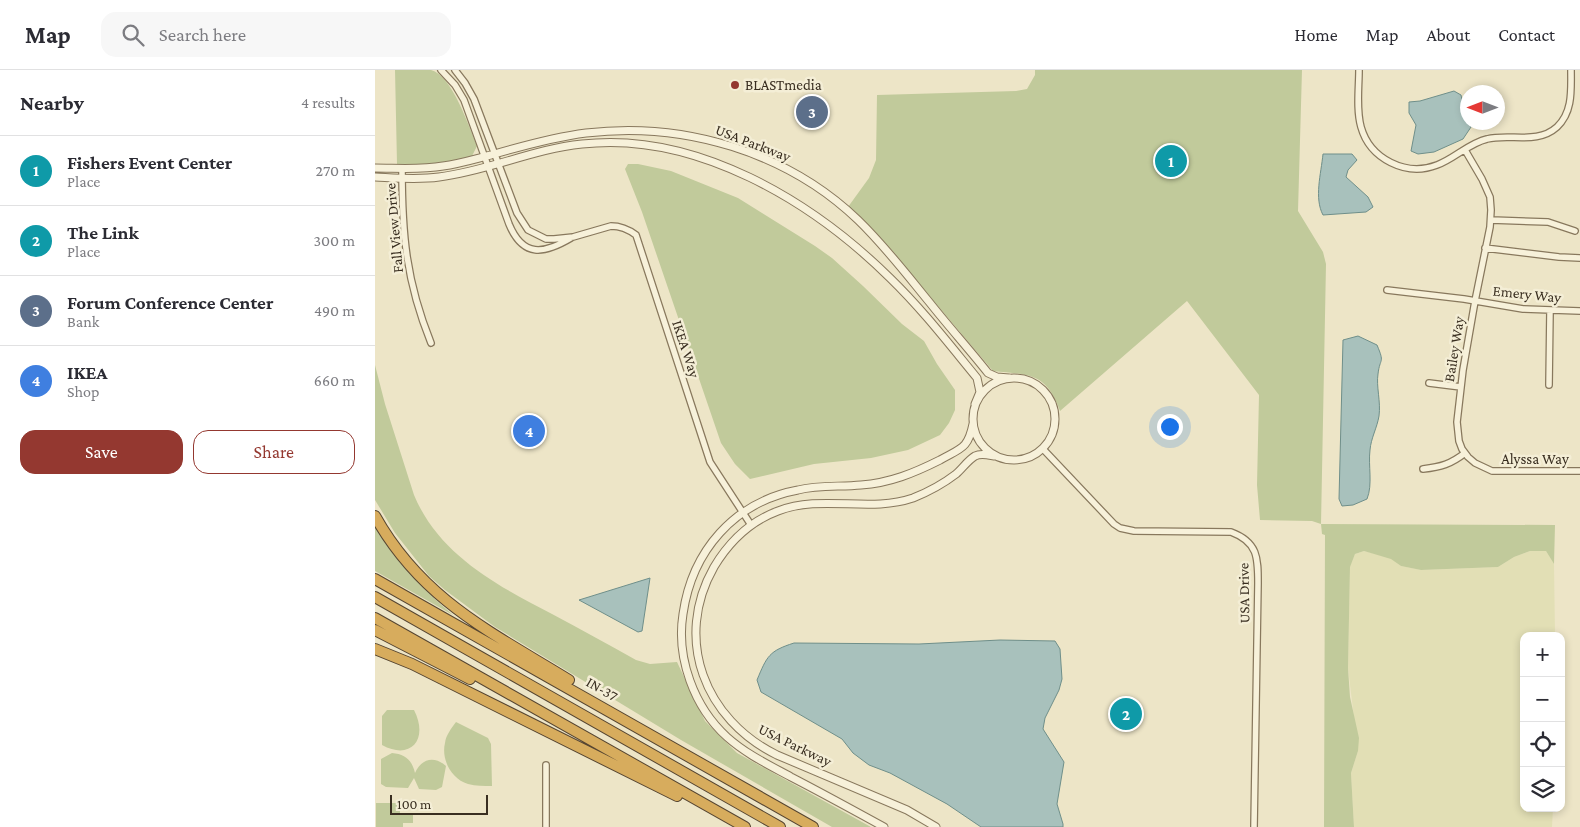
<!DOCTYPE html>
<html lang="en">
<head>
<meta charset="utf-8">
<style>
  body { margin:0; font-family:"Crimson Pro",serif; background:#f7f7f7; color:#2b2b33 }
  .controls { position:absolute; right:15px; bottom:15px; display:grid; overflow:hidden; border-radius:10px; box-shadow:0 2px 8px #0003 }
  .controls button { width:45px; height:45px; display:grid; place-items:center; padding:0; border:0; border-bottom:1px solid #e1e1e2; background:#fff; color:#2b2b33; font:25px sans-serif }
  .compass { position:absolute; left:1085px; top:15px; width:45px; height:45px; border-radius:50%; background:#fff; box-shadow:0 2px 8px #0003; rotate:270deg }
  .scale { position:absolute; left:15px; bottom:12px; width:98px; box-sizing:border-box; padding-left:5px; border:2px solid #392e20; border-top:0; font-size:14px; line-height:18px; white-space:nowrap; color:#392e20; -webkit-text-stroke:4px #f4eed6; paint-order:stroke }
  .you { position:absolute; left:794px; top:356px; width:18px; height:18px; margin:-12px; border:4px solid #fff; border-radius:50%; background:#1a73e8; box-shadow:0 0 0 8px #1a73e833 }
  .badge { display:grid; place-items:center; width:32px; height:32px; border-radius:50%; background:#943830; color:#fff; font-size:16px; font-weight:700 }
  .pin { position:absolute; translate:-50% -50%; border:2px solid #fff; box-shadow:0 1px 5px #0006 }
  .list { margin:0; padding:0; list-style:none }
  h2 { display:flex; justify-content:space-between; align-items:center; height:65px; margin:0; padding:0 20px; font-size:21px }
  h2 small { font-size:16px; font-weight:400; color:#7c7c81 }
  .list li { display:grid; grid-template-columns:32px 1fr auto; gap:15px; align-items:center; box-sizing:border-box; height:70px; padding:0 20px; border-top:1px solid #e1e1e2 }
  .list b { display:block; font-size:19px; white-space:nowrap }
  .list p { margin:0; font-size:16px; white-space:nowrap; color:#7c7c81 }
  .list em { font-size:16px; font-style:normal; color:#7c7c81 }
  .actions { display:flex; gap:10px; padding:15px 20px }
  .actions a { flex:1; padding:11px 0; border:1px solid #943830; border-radius:15px; text-align:center; font-size:18px; color:#943830 }
  .actions .main { background:#943830; color:#fff }
  .icon { flex:none; width:28px; height:28px; fill:none; stroke:currentColor; stroke-width:2; stroke-linecap:round; stroke-linejoin:round }
  .map { position:relative; flex:none; width:1205px; height:757px; overflow:hidden }
  header { display:flex; align-items:center; gap:30px; box-sizing:border-box; height:70px; padding:0 25px; background:#fff; border-bottom:1px solid #e1e1e2 }
  header strong { font-size:24px }
  nav { display:flex; gap:28px; margin-inline-start:auto; font-size:18px }
  .search { width:350px; height:45px; background:#f7f7f7; display:flex; align-items:center; gap:12px; box-sizing:border-box; padding:0 18px; border-radius:15px; color:#7c7c81; font-size:19px }
  main { display:flex }
  aside { flex:1; background:#fff }
  .map>svg:first-child { display:block }
  .farmland { fill:#e2dfb5 }
  .green { fill:#c1ca9b }
  .water { fill:#a8c1bc; stroke:#6f8f8a }
  .lines { fill:none; stroke-linecap:round; stroke-linejoin:round }
  .minor-casing { stroke:#88785d; stroke-width:8 }
  .tertiary-casing { stroke:#88785d; stroke-width:9 }
  .motorway-casing { stroke:#564531; stroke-width:12 }
  .minor { stroke:#f7f1da; stroke-width:5.5 }
  .tertiary { stroke:#f7f1da; stroke-width:7 }
  .motorway { stroke:#d7ac5d; stroke-width:10 }
  .poi-dot { fill:#943830; stroke:#f4eed6; stroke-width:2 }
  .labels { text-anchor:middle; dominant-baseline:central; stroke-width:5; stroke-linejoin:round; paint-order:stroke }
  .poi-label { font-size:15px; fill:#392e20; stroke:#f4eed6; text-anchor:start }
  .street-label { font-size:15px; fill:#392e20; stroke:#f4eed6 }
</style>
</head>
<body>
<header>
<strong>Map</strong>
<div class="search"><svg class="icon" aria-label="search" viewBox="0 0 24 24"><circle cx="10" cy="10" r="6"/><path d="M15 15l6 6"/></svg>Search here</div>
<nav><a>Home</a><a>Map</a><a>About</a><a>Contact</a></nav>
</header>
<main>
<aside>
<h2>Nearby<small>4 results</small></h2>
<ul class="list">
<li><span class="badge" style="background:#0f9aa8">1</span><div><b>Fishers Event Center</b><p>Place</p></div><em>270 m</em></li>
<li><span class="badge" style="background:#0f9aa8">2</span><div><b>The Link</b><p>Place</p></div><em>300 m</em></li>
<li><span class="badge" style="background:#5c6f8a">3</span><div><b>Forum Conference Center</b><p>Bank</p></div><em>490 m</em></li>
<li><span class="badge" style="background:#3f7fe0">4</span><div><b>IKEA</b><p>Shop</p></div><em>660 m</em></li>
</ul>
<div class="actions"><a class="main">Save</a><a>Share</a></div>
</aside>
<div class="map">
<svg width="1205" height="757" viewBox="0 0 1205 757">
  <rect width="100%" height="100%" fill="#ede5c7"/>
  <path class="farmland" d="M989 481 1016 488 1026 496 1047 500 1123 497 1139 487 1155 481H1171L1179 494 1180 566H1149V738H1178L1177 757H979L976 703 983 681 973 598 975 496 980 484Z"/>
  <path class="green" d="M20 0C31 0 45 0 56 0 77 5 94 57 102 76L97 86 65 94H22Z
    M660 0H927L923 141 948 182 951 194 946 454 1180 455 1179 494 1171 481H1155L1139 487 1123 497 1046 500 1026 496 1016 489 989 481 980 484 975 497 973 598 975 627 984 668 983 681 976 703 979 757H949L950 465 947 464 946 454 937 451 885 450 882 415 884 325 812 231 685 341C671 302 654 305 618 301L500 162 473 137 494 108 501 90 502 25 641 21 652 19 660 5Z
    M253 94H263L296 101 363 128 440 176 457 188 488 216 527 254 549 271 562 294 580 320V340L574 353 565 365 533 380 496 388 439 394 375 409 360 394 346 373 267 142 250 99Z
    M0 295 10 334 39 425C64 485 123 516 177 544 205 559 233 574 261 590L275 594 302 592 330 651 362 683 496 757H457L306 670 120 557 70 520 54 506 20 463 0 430Z
    M0 456C20 492 48 519 78 545L0 501Z
    M12 640H39C54 669 36 691 7 675V646Z
    M81 652 113 668 116 674 117 716C109 716 101 716 93 714 76 709 66 689 70 673 71 665 76 659 81 652Z
    M17 683C30 684 37 690 40 703 46 689 59 685 71 696L67 717 61 720 44 719 39 708 33 718 11 717 6 714V689Z
    M1 733H25V743H38V753H28V757H1Z"/>
  <path class="water" d="M1079 21 1086 25C1088 37 1092 47 1096 57L1088 69 1059 82 1043 84 1036 81 1041 55 1034 43V32L1045 31Z
    M948 84H977L982 90 973 100 971 107 993 127 998 137 991 142 948 145C939 128 946 104 948 84Z
    M983 266 1002 275C1010 294 1005 287 1003 304 1001 316 1006 332 1004 346 1002 358 996 368 995 380 993 396 998 414 992 429L978 435 967 436 964 429 968 270Z
    M275 508 267 561 263 562 204 530Z
    M625 570 680 571 685 579 687 609 684 620 670 648 668 659 689 692 682 734 688 754V757H606L572 734 515 703 494 695 478 683 467 669 386 622 382 610C392 586 394 581 419 573L544 574Z"/>
  <g class="lines">
    <defs>
      <path id="minor" d="M66 0 80 15 89 30 134 154C148 188 169 184 196 168
        M80 0 90 13 99 29 142 143 153 160 171 169H179L198 167 236 156C246 156 253 159 261 165L335 392 376 455
        M984 0C984 18 981 39 986 57 995 89 1031 107 1062 95 1079 89 1094 73 1112 69 1135 63 1162 75 1182 57 1198 42 1196 20 1196 0
        M1090 80 1107 109 1115 127 1116 140 1115 157 1100 231 1088 300 1082 352 1084 371 1087 379 1093 387 1100 393 1117 401H1205
        M27 98C27 164 31 211 56 273
        M1116 150 1173 152 1200 161
        M1110 178 1184 187 1205 188
        M1012 220 1089 229 1148 239 1205 241
        M1054 313 1086 317
        M1174 315 1175 241
        M668 379 739 454 745 458 759 461 856 462C883 472 883 488 883 513L879 757
        M1048 399C1066 397 1076 394 1090 383
        M171 695V757"/>
      <path id="tertiary" d="M0 98C22 98 46 100 68 96 84 94 100 89 116 85 147 76 179 67 211 63 309 51 412 82 483 150 510 176 532 205 555 233 574 257 594 279 613 303L622 307 634 308
        M0 107C21 108 43 110 64 107 113 101 158 79 207 74 321 61 437 131 515 208 547 239 574 274 602 308L605 322 600 334
        M598 349a41 41 0 1 1 82 0a41 41 0 1 1-82 0Z
        M509 757C478 740 447 723 416 707 394 695 371 684 352 667 319 637 301 588 308 544 317 481 359 432 423 420 443 415 465 417 486 415 515 413 539 403 565 390 586 378 593 379 598 354
        M561 757 532 740 402 685C330 650 298 569 339 497 354 472 376 451 403 441 447 424 494 443 538 428 553 422 568 414 581 404 587 399 593 390 600 386 606 383 613 385 619 386"/>
      <path id="motorway" d="M0 446C47 530 116 562 194 610
        M0 509 438 757
        M0 527 405 757
        M0 548 370 757
        M0 560 95 609
        M0 579 37 594 302 726"/>
    </defs>
    <use href="#minor" class="minor-casing"/>
    <use href="#tertiary" class="tertiary-casing"/>
    <use href="#motorway" class="motorway-casing"/>
    <use href="#minor" class="minor"/>
    <use href="#tertiary" class="tertiary"/>
    <use href="#motorway" class="motorway"/>
  </g>
  <circle class="poi-dot" cx="360" cy="15" r="5"/>
  <g class="labels">
    <g class="poi-label">
      <text x="370" y="15">BLASTmedia</text>
    </g>
    <g class="street-label">
      <text transform="translate(378 73) rotate(21)">USA Parkway</text>
      <text transform="translate(19 158) rotate(-95)">Fall View Drive</text>
      <text transform="translate(1152 224) rotate(6)">Emery Way</text>
      <text transform="translate(311 279) rotate(72)">IKEA Way</text>
      <text transform="translate(1079 279) rotate(-81)">Bailey Way</text>
      <text x="1160" y="389">Alyssa Way</text>
      <text transform="translate(869 523) rotate(-91)">USA Drive</text>
      <text transform="translate(227 619) rotate(30)">IN-37</text>
      <text transform="translate(420 675) rotate(26)">USA Parkway</text>
    </g>
  </g>
</svg>
<div class="controls">
<button>+</button>
<button>−</button>
<button><svg class="icon" aria-label="locate" viewBox="0 0 24 24"><circle cx="12" cy="12" r="6"/><path d="M12 2v4M12 18v4M2 12h4M18 12h4"/></svg></button>
<button><svg class="icon" aria-label="layers" viewBox="0 0 24 24"><path d="M12 4l9 5-9 5-9-5zM3 14l9 5 9-5"/></svg></button>
</div>
<svg class="compass" viewBox="-18 -18 36 36"><path d="M0-13l5 13h-10z" fill="#e53935"/><path d="M0 13l5-13h-10z" fill="#7c7c81"/></svg>
<div class="scale">100 m</div>
<div class="you"></div>
<div class="pin badge" style="left:796px;top:91px;background:#0f9aa8">1</div>
<div class="pin badge" style="left:751px;top:644px;background:#0f9aa8">2</div>
<div class="pin badge" style="left:437px;top:42px;background:#5c6f8a">3</div>
<div class="pin badge" style="left:154px;top:361px;background:#3f7fe0">4</div>
</div>
</main>
</body>
</html>
